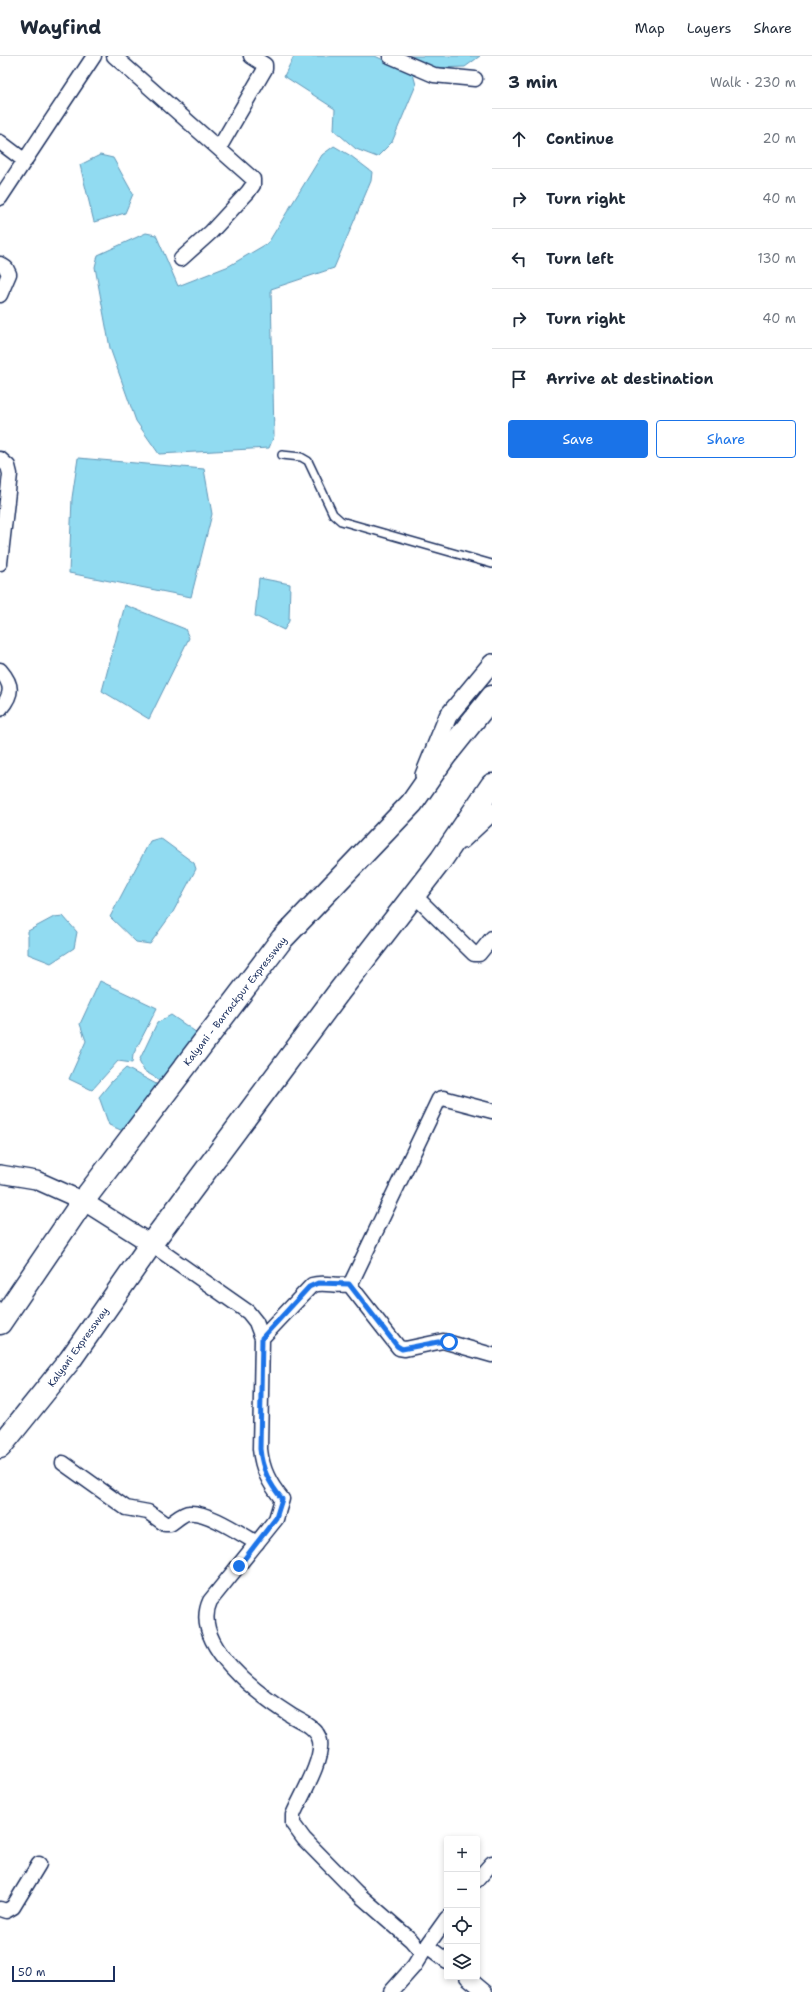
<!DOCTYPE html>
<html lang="en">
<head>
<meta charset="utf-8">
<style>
  body { margin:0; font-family:"Shantell Sans",sans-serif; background:#f6f6f7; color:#1f2937 }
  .controls { position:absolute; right:12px; bottom:12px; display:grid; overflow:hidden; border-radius:4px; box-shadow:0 2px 6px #0003 }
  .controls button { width:36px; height:36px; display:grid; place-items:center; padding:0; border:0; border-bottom:1px solid #e0e1e3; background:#fff; color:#1f2937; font:20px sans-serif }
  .scale { position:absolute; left:12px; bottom:10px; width:103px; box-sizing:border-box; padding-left:4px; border:2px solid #1b2f5e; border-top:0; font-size:11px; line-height:14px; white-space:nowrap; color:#1b2f5e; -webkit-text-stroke:3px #fff; paint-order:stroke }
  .stop { position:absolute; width:12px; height:12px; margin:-9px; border:3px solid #1a73e8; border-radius:50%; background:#fff }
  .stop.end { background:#1a73e8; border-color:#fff; box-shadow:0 1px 4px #0008 }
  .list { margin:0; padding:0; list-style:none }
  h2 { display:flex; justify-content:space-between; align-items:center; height:52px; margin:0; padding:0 16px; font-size:17px }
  h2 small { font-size:13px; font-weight:400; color:#747a83 }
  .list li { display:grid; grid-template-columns:26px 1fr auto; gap:12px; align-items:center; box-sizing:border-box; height:60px; padding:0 16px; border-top:1px solid #e0e1e3 }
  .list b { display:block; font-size:15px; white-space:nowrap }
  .list em { font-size:13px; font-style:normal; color:#747a83 }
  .actions { display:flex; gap:8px; padding:12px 16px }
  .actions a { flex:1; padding:9px 0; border:1px solid #1a73e8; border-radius:4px; text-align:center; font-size:14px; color:#1a73e8 }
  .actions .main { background:#1a73e8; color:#fff }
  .icon { flex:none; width:22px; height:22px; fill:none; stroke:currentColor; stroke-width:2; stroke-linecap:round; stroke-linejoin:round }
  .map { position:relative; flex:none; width:492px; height:1936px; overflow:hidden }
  header { display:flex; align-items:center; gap:24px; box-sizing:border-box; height:56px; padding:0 20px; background:#fff; border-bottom:1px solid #e0e1e3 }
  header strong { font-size:19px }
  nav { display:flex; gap:22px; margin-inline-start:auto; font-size:14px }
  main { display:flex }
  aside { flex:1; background:#fff }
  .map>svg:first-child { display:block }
  .water { fill:#91dbf1; stroke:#6296b6 }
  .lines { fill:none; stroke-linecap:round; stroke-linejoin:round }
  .service-casing { stroke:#1b2f5e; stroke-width:10 }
  .minor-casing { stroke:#1b2f5e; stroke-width:17 }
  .tertiary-casing { stroke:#1b2f5e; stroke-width:20 }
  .trunk-casing { stroke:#1b2f5e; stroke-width:25 }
  .service { stroke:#fff; stroke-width:7 }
  .minor { stroke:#fff; stroke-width:14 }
  .tertiary { stroke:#fff; stroke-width:17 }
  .trunk { stroke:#fff; stroke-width:22 }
  .route { stroke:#1a73e8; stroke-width:5 }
  .labels { text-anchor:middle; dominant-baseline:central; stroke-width:3; stroke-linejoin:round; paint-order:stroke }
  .street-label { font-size:10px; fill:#1b2f5e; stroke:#fff }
</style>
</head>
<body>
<header>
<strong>Wayfind</strong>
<nav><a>Map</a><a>Layers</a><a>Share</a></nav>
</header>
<main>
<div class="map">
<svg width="492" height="1936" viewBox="0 0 492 1936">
  <rect width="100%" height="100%" fill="#fff"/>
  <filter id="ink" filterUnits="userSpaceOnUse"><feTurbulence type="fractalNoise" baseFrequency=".025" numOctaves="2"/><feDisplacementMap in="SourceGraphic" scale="8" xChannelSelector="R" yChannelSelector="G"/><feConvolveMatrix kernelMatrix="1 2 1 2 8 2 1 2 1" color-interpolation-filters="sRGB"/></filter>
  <g filter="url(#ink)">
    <path class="water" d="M294 0H375L413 18 416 29 392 86 377 101 356 93 334 74 335 53 284 20Z
      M408 0H480L465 11 436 12Z
      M334 90 351 100 372 116 371 125 334 212 271 233 274 380 269 392 159 398 136 365 110 292 95 211 98 199 146 177 156 179 178 230 229 210 268 187 322 99Z
      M100 99 113 102 133 138 125 157 94 166 80 109Z
      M78 402 204 413 212 458 191 541 69 517 72 442Z
      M259 522 290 528 289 565 284 574 255 560Z
      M125 549 185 573 189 582 149 663 102 635Z
      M160 782 194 807 196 813 173 856 150 888 136 886 110 861 150 785Z
      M63 860 77 876 74 892 51 907 28 898V875L54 861Z
      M100 925 157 952 133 999 132 1007 118 1005 92 1034 69 1023 86 985 80 968Z
      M171 959 203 981 179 1035 144 1015 139 1005 157 967Z
      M126 1012 160 1030 130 1078 109 1069 99 1041 112 1025Z"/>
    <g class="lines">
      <defs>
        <path id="service" d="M282 399 301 401 308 405 333 458 341 465 492 508"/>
        <path id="minor" d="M114 0 253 123V129L248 136 211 176 181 203
          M390 0 434 19 475 23
          M0 86 25 105
          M219 92 265 13V9L251 0
          M0 142 94 0
          M0 208 6 212 9 218 0 239
          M0 403 8 410 10 418 0 507
          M0 614C13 629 13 638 0 653
          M414 839 474 898H479L492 882
          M151 1188 248 1256 256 1266 262 1282 260 1393C262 1413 269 1427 282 1443L276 1463 210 1545C190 1588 260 1640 292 1660 302 1666 317 1671 320 1685 323 1705 301 1740 293 1759V1768L304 1783 356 1836 411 1884 422 1897 414 1910 391 1936
          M349 1228 399 1292 405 1293 443 1285 492 1299
          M262 1282 312 1229C324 1225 337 1231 349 1228L352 1225 439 1043 443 1042 492 1055
          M63 1407 126 1452 148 1456 165 1468H170C175 1465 183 1457 189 1457 207 1455 241 1478 257 1487
          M477 1824 492 1807
          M0 1853 6 1855 13 1851 39 1808
          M427 1890 447 1905
          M422 1897 447 1862
          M467 1921 485 1936"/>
        <path id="tertiary" d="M424 719 448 660 492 607
          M462 784 492 756
          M0 1118 36 1124 83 1145 151 1188"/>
        <path id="trunk" d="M0 1267 83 1145 282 883 412 747 444 701 492 641
          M0 1391 70 1304 151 1188 338 937 441 804 492 729"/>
      </defs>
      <use href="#service" class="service-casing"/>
      <use href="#minor" class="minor-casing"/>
      <use href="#tertiary" class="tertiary-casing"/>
      <use href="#trunk" class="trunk-casing"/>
      <use href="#service" class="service"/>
      <use href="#minor" class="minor"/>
      <use href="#tertiary" class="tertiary"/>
      <use href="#trunk" class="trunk"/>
    </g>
  </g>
  <g class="lines" filter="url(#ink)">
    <path class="route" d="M239 1510 276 1462 282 1443C269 1427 262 1413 260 1393L262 1282 309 1231 318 1227 349 1228 397 1290 402 1293 438 1286H449"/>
  </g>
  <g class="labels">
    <g class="street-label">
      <text transform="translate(235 945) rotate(-52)">Kalyani - Barrackpur Expressway</text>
      <text transform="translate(78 1291) rotate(-54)">Kalyani Expressway</text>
    </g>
  </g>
</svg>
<div class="controls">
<button>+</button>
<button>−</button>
<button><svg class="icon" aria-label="locate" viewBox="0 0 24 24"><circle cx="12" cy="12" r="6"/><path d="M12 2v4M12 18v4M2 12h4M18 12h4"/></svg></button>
<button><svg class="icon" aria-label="layers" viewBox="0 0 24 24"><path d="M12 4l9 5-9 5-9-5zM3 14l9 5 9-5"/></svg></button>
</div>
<div class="scale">50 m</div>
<div class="stop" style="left:449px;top:1286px"></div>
<div class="stop end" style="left:239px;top:1510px"></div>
</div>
<aside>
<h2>3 min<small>Walk · 230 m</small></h2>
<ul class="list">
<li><svg class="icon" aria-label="ahead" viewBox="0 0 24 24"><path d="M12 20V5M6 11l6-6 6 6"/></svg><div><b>Continue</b></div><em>20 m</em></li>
<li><svg class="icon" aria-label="right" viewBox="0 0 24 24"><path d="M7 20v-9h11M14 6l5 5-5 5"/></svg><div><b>Turn right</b></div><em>40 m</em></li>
<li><svg class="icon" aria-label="left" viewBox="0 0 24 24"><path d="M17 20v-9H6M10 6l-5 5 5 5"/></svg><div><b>Turn left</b></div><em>130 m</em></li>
<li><svg class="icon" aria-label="right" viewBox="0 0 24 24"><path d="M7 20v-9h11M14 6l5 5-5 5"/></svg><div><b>Turn right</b></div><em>40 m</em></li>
<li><svg class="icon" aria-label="arrive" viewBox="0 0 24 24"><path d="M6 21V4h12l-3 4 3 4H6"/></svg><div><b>Arrive at destination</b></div></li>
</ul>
<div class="actions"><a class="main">Save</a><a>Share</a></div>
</aside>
</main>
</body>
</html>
